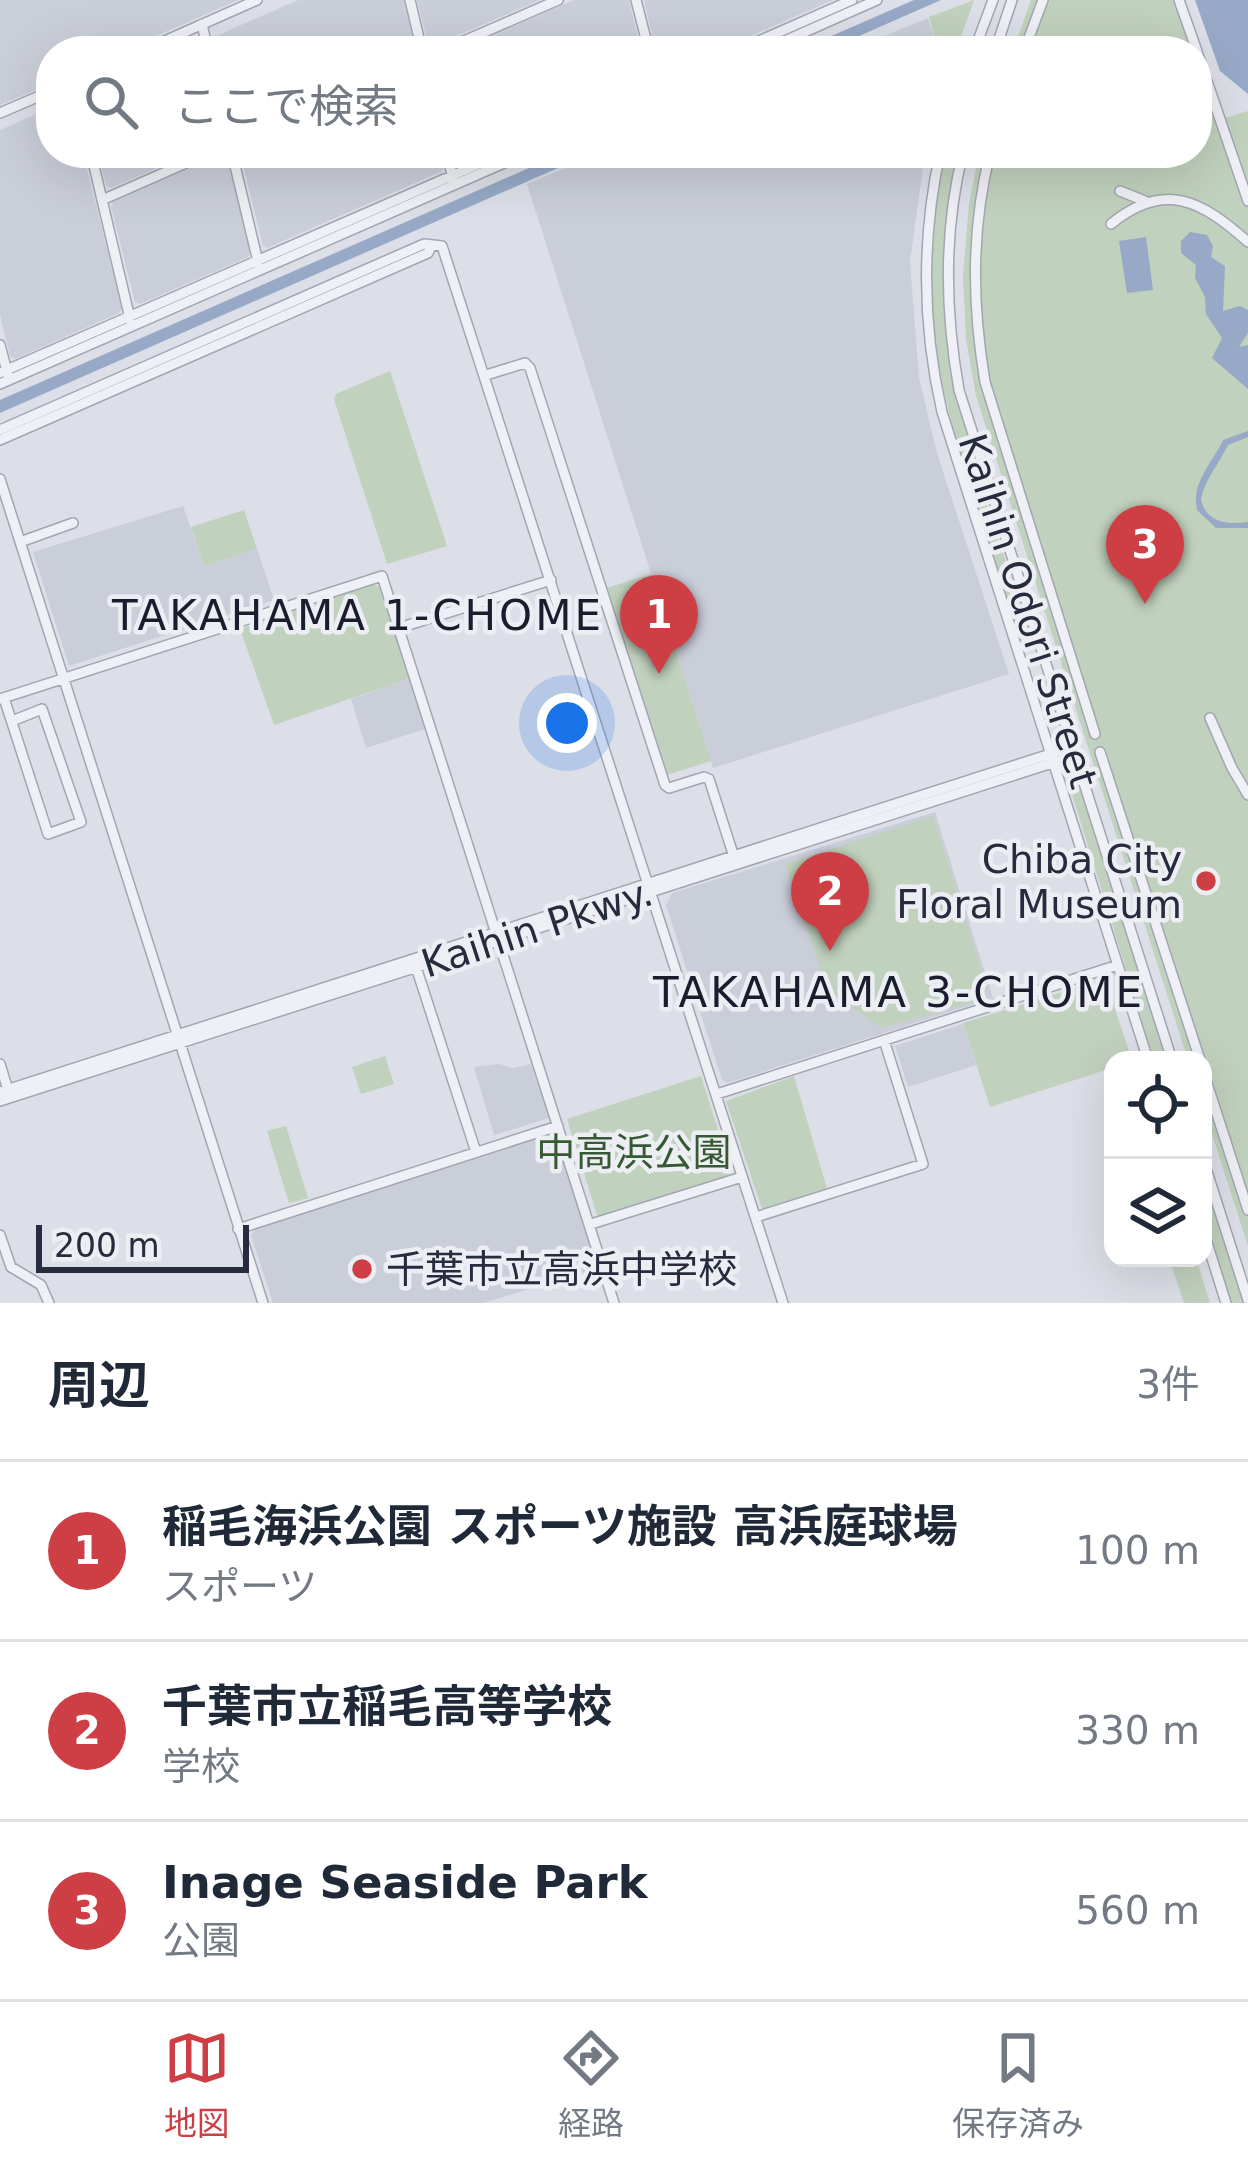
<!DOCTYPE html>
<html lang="ja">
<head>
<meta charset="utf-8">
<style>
  body { margin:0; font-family:"DejaVu Sans","Noto Sans JP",sans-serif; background:#f6f6f7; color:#1f2937 }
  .controls { position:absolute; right:36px; bottom:36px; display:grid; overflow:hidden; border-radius:24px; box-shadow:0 12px 48px #0002 }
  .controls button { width:108px; height:108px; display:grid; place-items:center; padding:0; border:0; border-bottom:3px solid #e0e1e3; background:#fff; color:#1f2937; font:60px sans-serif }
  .scale { position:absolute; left:36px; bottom:30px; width:213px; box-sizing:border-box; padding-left:12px; border:6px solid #262c3d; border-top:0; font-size:33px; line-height:42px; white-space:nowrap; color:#262c3d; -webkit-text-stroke:9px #eceef4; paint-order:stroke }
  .you { position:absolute; left:567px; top:723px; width:42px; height:42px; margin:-30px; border:9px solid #fff; border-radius:50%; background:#1a73e8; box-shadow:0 0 0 18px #1a73e833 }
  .badge { display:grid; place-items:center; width:78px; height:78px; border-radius:50%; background:#ce3f45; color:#fff; font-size:39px; font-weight:700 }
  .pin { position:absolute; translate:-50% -99px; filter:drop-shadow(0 3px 6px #0008) }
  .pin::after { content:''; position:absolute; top:63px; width:42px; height:36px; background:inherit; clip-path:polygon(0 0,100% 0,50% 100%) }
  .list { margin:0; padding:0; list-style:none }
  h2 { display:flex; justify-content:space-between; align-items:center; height:156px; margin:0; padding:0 48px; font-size:51px }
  h2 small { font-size:39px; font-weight:400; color:#747a83 }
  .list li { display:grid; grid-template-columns:78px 1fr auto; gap:36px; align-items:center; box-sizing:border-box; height:180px; padding:0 48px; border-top:3px solid #e0e1e3 }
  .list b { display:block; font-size:45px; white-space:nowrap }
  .list p { margin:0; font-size:39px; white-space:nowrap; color:#747a83 }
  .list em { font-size:39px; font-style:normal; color:#747a83 }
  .icon { flex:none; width:66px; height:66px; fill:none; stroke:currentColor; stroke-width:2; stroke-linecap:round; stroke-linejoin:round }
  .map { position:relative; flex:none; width:1248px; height:1303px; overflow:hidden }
  .search { position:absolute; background:#fff; box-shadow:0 12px 48px #0002; left:36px; right:36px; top:36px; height:132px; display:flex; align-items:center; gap:30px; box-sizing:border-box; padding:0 42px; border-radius:48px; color:#747a83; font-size:45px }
  .sheet { height:696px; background:#fff }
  nav { display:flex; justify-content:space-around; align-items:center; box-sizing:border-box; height:168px; border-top:3px solid #e0e1e3; background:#fff; font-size:33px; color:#747a83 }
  nav a { display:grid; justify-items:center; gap:6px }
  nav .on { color:#ce3f45 }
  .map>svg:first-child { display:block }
  .built { fill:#caced9 }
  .green { fill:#c0d1bd }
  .water { fill:#97a9c7 }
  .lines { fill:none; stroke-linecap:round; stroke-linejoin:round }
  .minor-casing { stroke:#a2a6b1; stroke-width:12 }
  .minor { stroke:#eff0f5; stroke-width:9 }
  .poi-dot { fill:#ce3f45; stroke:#eceef4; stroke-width:4.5 }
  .labels { text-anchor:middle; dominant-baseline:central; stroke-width:9; stroke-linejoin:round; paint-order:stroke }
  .street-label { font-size:39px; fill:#262c3d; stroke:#eceef4 }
  .poi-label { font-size:39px; fill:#262c3d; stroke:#eceef4; text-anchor:end }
  .park-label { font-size:39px; fill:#365933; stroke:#eceef4 }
  .neighbourhood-label { font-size:42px; letter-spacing:3px; fill:#191d2d; stroke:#eceef4 }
</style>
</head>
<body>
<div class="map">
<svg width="1248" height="1303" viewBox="0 0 1248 1303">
  <rect width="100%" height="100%" fill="#dcdfe7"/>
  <path class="built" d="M0 0H238L122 51H51V83L0 105Z
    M298 0H404L416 50 215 51 212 38Z
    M417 0H540L433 46 428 44Z
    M574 0H629L641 51H457Z
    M644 0H833L716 51H656Z
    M928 18 939 51H848Z
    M51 108V153H83L122 308 119 313 15 359 10 356 0 315V130Z
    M98 153H191L111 188 106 185Z
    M240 153H441L444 167 442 171 267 248 263 246Z
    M602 153H925L910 262 919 378 937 453 1009 674 713 768 527 184Z
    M223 154 227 156 250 252 248 257 140 304 135 302 111 207 113 202Z
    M183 506 204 566 257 549 274 600 69 666 33 552Z
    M410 678 425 729 366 748 351 699Z
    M935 812 993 998 728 1083 722 1080 666 905 672 893Z
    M963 1024 976 1065 908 1087 895 1046Z
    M498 1064 513 1068 531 1064 549 1118 494 1135 474 1067Z
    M550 1134 556 1138 598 1268 483 1303H273L251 1235 255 1230Z"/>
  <path class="green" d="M974 0 956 51H939L929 17Z
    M1031 0H1185L1224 118 1248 111V1246L1203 1106V1060H1188L976 396 966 339 963 275 969 204 979 153H1197V51H1013Z
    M945 153H959C916 336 979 476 1034 646L1024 651C1007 617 998 575 986 539 941 400 913 299 945 153Z
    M390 371 447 546 387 564 334 399 336 394Z
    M244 510 257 549 204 566 191 527Z
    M651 574 711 761 667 775 607 588Z
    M373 584 381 588 410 678 274 725 240 629Z
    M1076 775 1167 1060H1154L1067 778Z
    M933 816 987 988 982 999 882 1028 836 996 830 997 785 864Z
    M1105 979 1132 1060H1113V1088L1106 1070 990 1107 963 1023Z
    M385 1056 394 1084 361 1094 352 1067Z
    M701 1076 731 1171 728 1177 598 1218 567 1119Z
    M794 1076 830 1199 764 1215 726 1101Z
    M286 1126 308 1198 289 1203 267 1131Z
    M1203 1173 1245 1303H1232L1203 1214Z
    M1169 1258H1196L1210 1303H1184Z"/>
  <path class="water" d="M914 0H941L825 51H797Z
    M1195 0H1248V94L1220 71Z
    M563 153H592L0 413V400Z
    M1190 232 1207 235 1213 246 1211 257 1225 266 1223 311 1240 306 1248 310V333L1239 347 1248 345V389L1212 358 1222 338 1206 314 1205 297 1195 278 1196 265 1181 253V241Z
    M1146 237 1153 290 1127 293 1119 241Z
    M1248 431V437L1228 445C1220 462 1203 483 1201 500 1207 523 1227 525 1248 522V528H1216L1197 510C1191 482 1212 464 1223 440Z"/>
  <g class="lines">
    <defs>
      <path id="minor" d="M410 0 422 51
        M636 0 649 51
        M1179 0 1197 51
        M202 24 208 51
        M142 51 257 0
        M441 51 558 0
        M736 51 852 0
        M762 51 877 0
        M974 51 993 0
        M995 51 1012 0
        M1024 51 1043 0
        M1197 52 1248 201
        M0 113 51 91
        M91 153 131 323
        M232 153 259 266
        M447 153 453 179
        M940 153C921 241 922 325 942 412L1148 1060
        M963 153C943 232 945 311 959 390L1172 1060
        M990 153C971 230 972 304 985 382L1095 734
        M1120 191 1145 201
        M102 200 209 153
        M1111 224C1165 180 1202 201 1248 242
        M0 345 8 375
        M0 373 504 153
        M486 375 525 363 530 368 665 785 669 788 704 777 709 779 734 857
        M0 384 527 153
        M0 430 424 244 442 246 783 1303
        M0 440 428 253 431 246
        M0 479 263 1303
        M20 542 73 523
        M399 628 551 580
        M4 698 48 834 81 822 42 709 12 721
        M0 699 382 576 614 1303
        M1210 718 1232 768 1248 795
        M1100 752 1200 1060
        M416 967 476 1152
        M0 1064 9 1093
        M1203 1071 1248 1210
        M0 1092 1072 747
        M717 1094 1118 965
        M0 1101 1074 756
        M1203 1159 1248 1300
        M756 1217 923 1164 884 1040
        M591 1224 742 1177
        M238 1229 558 1126
        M1203 1230 1226 1303
        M0 1235 11 1267 41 1285 49 1303"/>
    </defs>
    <use href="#minor" class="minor-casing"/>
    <use href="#minor" class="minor"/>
  </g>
  <g class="poi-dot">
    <circle cx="1206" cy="881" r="12"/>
    <circle cx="362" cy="1269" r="12"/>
  </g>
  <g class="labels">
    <g class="street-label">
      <text transform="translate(1028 611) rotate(72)">Kaihin Odori Street</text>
      <text transform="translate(537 928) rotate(-18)">Kaihin Pkwy.</text>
    </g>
    <g class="poi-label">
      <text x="1182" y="859">Chiba City<tspan x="1182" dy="45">Floral Museum</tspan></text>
      <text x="386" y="1269" text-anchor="start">千葉市立高浜中学校</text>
    </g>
    <g class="park-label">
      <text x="634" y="1152">中高浜公園</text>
    </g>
    <g class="neighbourhood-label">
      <text x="358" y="615">TAKAHAMA 1-CHOME</text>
      <text x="899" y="992">TAKAHAMA 3-CHOME</text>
    </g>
  </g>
</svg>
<div class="controls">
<button><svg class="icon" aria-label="locate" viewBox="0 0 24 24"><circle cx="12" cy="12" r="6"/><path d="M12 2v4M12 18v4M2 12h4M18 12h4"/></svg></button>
<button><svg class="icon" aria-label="layers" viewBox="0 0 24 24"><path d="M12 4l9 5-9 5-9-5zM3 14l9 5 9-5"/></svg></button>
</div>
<div class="scale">200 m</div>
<div class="you"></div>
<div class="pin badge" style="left:659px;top:674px">1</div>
<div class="pin badge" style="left:830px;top:951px">2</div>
<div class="pin badge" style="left:1145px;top:604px">3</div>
<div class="search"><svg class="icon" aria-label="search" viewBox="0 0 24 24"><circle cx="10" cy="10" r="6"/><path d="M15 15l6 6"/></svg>ここで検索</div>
</div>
<section class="sheet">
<h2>周辺<small>3件</small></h2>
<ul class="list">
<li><span class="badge">1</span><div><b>稲毛海浜公園 スポーツ施設 高浜庭球場</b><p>スポーツ</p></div><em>100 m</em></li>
<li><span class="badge">2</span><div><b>千葉市立稲毛高等学校</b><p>学校</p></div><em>330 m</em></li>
<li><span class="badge">3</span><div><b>Inage Seaside Park</b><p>公園</p></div><em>560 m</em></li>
</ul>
</section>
<nav>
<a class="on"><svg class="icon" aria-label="map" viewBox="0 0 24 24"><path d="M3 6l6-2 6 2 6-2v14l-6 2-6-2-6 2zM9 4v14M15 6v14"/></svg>地図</a>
<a><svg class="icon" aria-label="directions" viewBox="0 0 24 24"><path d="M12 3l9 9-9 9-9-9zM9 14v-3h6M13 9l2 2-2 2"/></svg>経路</a>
<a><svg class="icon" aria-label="saved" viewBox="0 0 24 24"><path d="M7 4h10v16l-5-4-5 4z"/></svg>保存済み</a>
</nav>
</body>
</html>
